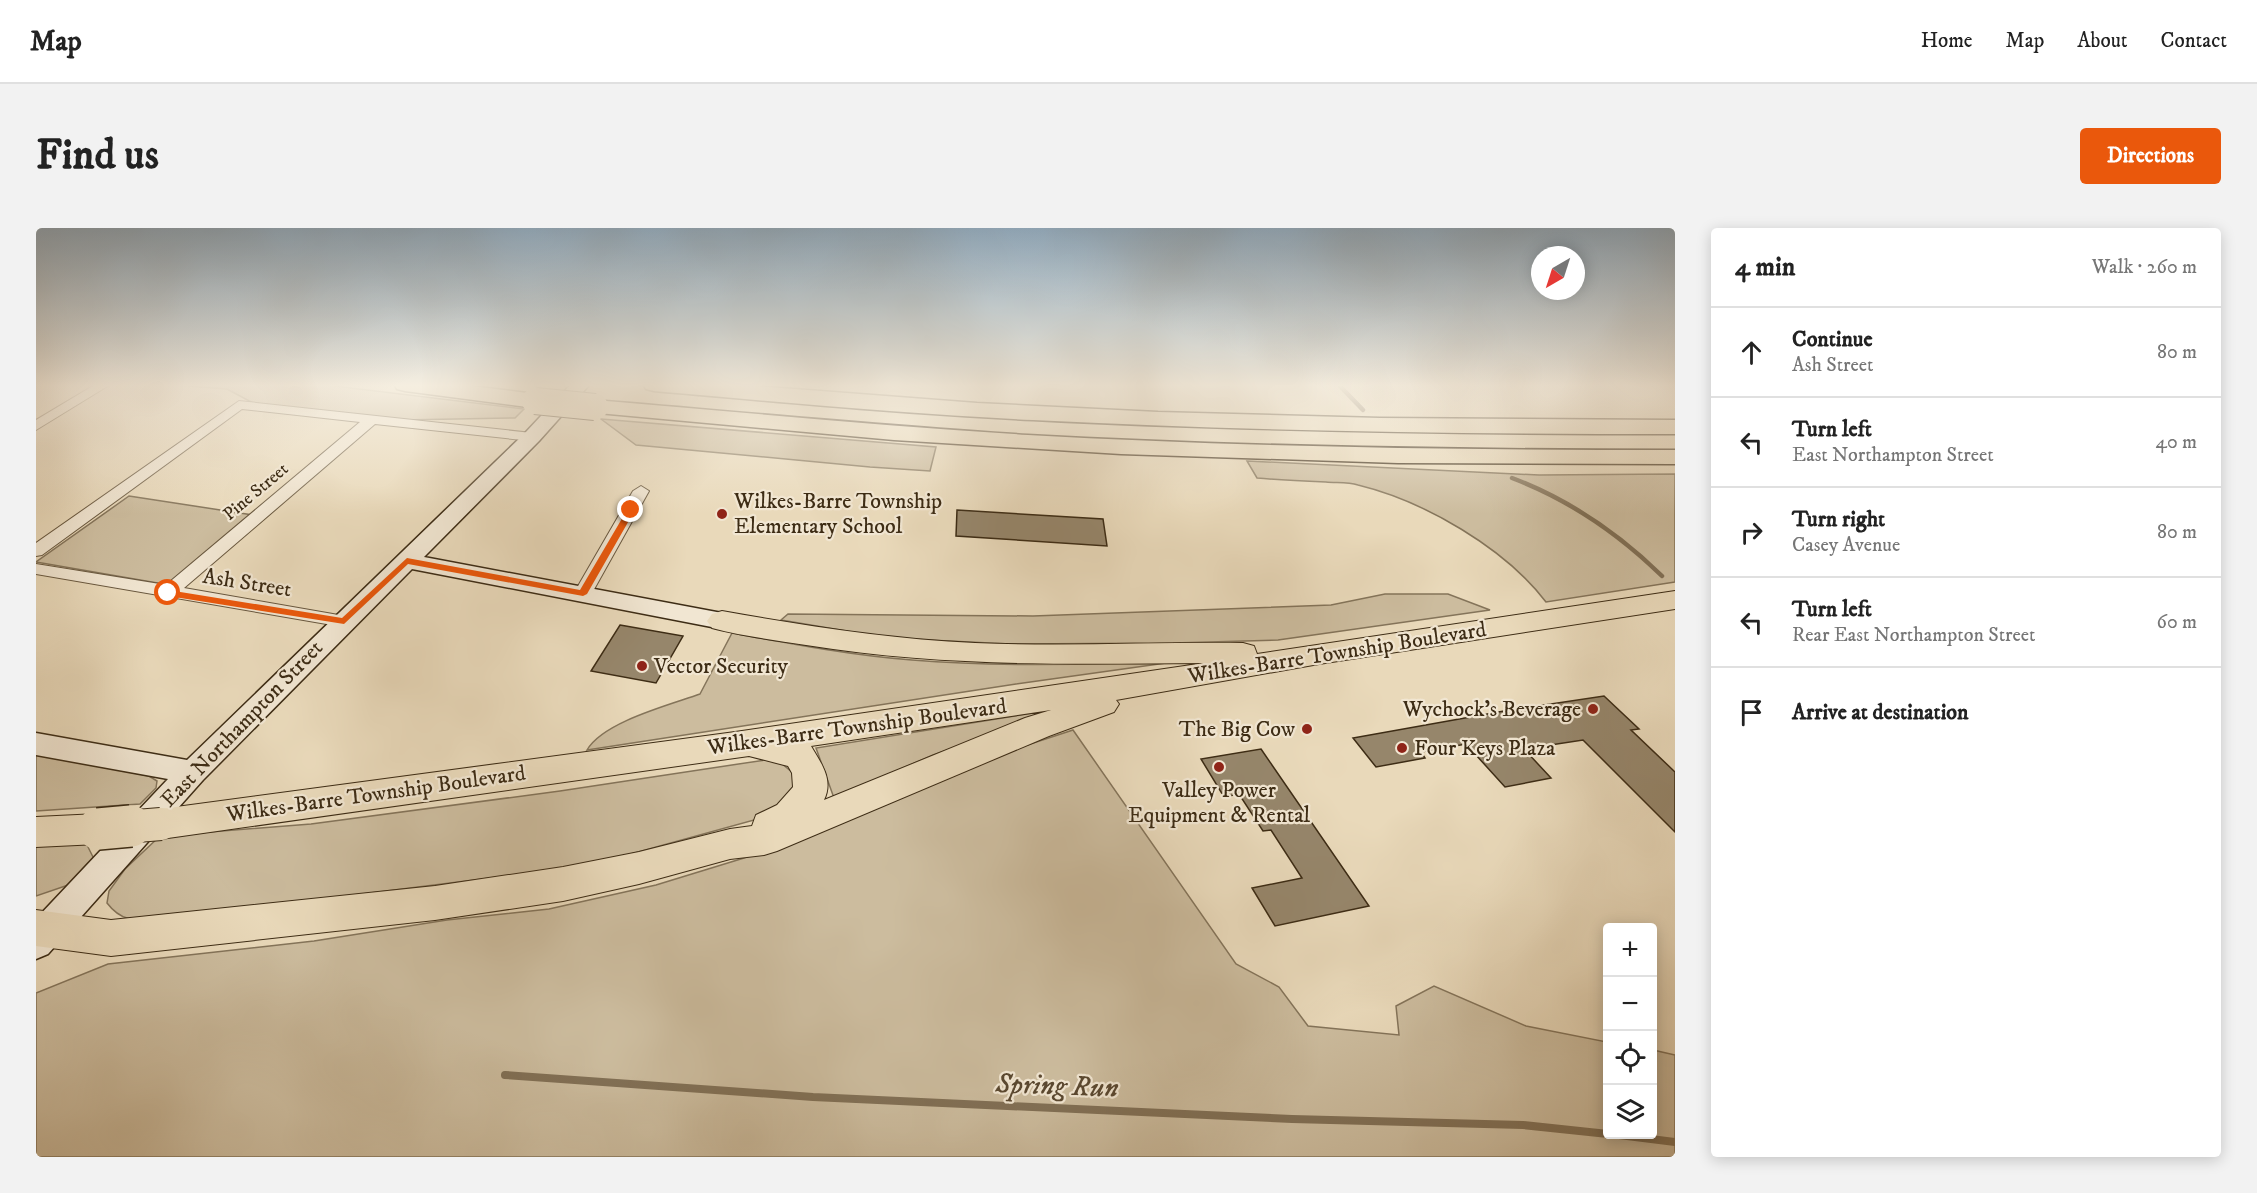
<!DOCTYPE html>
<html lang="en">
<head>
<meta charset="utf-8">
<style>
  body { margin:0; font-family:"IM FELL DW Pica",serif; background:#f2f2f2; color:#222 }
  .controls { position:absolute; right:18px; bottom:18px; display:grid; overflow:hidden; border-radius:6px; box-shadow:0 3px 15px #0003 }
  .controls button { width:54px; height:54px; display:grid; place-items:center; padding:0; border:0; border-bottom:2px solid #e0e0e0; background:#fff; color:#222; font:30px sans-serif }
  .compass { position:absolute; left:1495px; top:18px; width:54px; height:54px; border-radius:50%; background:#fff; box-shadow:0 3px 15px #0003; rotate:219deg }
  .stop { position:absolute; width:18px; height:18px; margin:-14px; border:4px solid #ea580c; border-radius:50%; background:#fff }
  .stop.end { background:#ea580c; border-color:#fff; box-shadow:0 2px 6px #0008 }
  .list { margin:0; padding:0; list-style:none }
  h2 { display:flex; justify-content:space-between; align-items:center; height:78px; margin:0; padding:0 24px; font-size:26px }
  h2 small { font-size:20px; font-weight:400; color:#767676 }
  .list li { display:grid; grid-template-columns:39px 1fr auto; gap:18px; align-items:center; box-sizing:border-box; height:90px; padding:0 24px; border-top:2px solid #e0e0e0 }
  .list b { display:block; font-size:22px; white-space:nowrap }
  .list p { margin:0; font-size:20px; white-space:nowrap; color:#767676 }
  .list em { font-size:20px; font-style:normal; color:#767676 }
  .icon { flex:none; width:33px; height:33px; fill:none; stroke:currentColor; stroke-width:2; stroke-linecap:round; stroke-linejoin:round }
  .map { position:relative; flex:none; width:1639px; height:929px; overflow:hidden; border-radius:6px }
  header { display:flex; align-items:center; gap:36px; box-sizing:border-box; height:84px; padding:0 30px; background:#fff; border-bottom:2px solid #e0e0e0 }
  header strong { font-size:28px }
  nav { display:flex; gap:33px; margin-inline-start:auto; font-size:21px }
  .intro { display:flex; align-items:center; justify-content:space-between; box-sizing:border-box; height:144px; padding:0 36px }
  h1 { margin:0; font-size:42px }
  .button { padding:15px 27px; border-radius:6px; background:#ea580c; color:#fff; font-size:21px; font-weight:700 }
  main { display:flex; gap:36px; padding:0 36px }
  aside { flex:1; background:#fff; border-radius:6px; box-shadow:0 3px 15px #0003 }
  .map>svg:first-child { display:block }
  .green { fill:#ccbc9e; stroke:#84745a; stroke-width:1.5 }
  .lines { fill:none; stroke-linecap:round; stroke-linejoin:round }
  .stream-far1 { stroke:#817056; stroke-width:4.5 }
  .stream { stroke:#817056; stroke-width:8 }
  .building { fill:#96866b; stroke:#3d2c15; stroke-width:1.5 }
  .minor-casing { stroke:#68573e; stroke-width:2 }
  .secondary-casing { stroke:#3d2c15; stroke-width:3 }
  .primary-casing { stroke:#3d2c15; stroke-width:2 }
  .motorway-casing { stroke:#3d2c15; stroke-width:3 }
  .minor { fill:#f1e6d2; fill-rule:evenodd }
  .secondary { fill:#f1e6d2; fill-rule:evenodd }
  .primary { fill:#e9d9ba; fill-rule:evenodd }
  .motorway { fill:#e9d9ba; fill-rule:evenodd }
  .primary-bridge-far1-casing { stroke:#3d2c15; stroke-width:34; stroke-linecap:butt }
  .primary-bridge-casing { stroke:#3d2c15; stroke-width:44; stroke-linecap:butt }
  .motorway-bridge-casing { stroke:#3d2c15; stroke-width:28; stroke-linecap:butt }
  .primary-bridge-far1 { stroke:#e9d9ba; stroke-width:32 }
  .primary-bridge { stroke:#e9d9ba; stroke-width:41 }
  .motorway-bridge { stroke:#e9d9ba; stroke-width:26 }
  .route { fill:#ea580c }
  .poi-dot { fill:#8f2418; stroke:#f1e6d2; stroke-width:2 }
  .labels { text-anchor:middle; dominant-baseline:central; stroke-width:4.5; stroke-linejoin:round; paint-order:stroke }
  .far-street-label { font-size:18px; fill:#3d2c15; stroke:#f1e6d2 }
  .poi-label { font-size:22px; fill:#3d2c15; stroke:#f1e6d2; text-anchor:start }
  .street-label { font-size:22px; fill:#3d2c15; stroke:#f1e6d2 }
  .near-water-label { font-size:28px; font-style:italic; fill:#5a4830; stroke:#f1e6d2 }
</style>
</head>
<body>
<header>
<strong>Map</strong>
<nav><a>Home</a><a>Map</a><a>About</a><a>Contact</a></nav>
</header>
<div class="intro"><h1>Find us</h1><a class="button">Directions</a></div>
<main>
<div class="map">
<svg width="1639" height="929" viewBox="0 0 1639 929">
  <rect width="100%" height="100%" fill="#e9d9ba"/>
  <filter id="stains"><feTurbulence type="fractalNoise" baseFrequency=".00333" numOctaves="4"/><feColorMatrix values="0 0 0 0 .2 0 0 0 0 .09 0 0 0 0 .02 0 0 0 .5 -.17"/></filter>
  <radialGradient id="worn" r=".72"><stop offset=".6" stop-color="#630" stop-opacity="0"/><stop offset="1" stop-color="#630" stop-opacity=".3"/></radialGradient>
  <path class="green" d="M126 156H282L488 181 479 190 365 192 217 175 191 161Z
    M565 191 900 219 894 243 834 239 600 217Z
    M1211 233 1503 247 1639 246V354L1510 374C1469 320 1388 273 1322 257 1312 254 1300 255 1290 254 1267 253 1244 252 1221 250Z
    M93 268 217 287 133 357 0 334Z
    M1349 366H1412L1454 382 1242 412 1137 415 974 416 852 410 745 392 752 386 997 388 1295 377Z
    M696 405C756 416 815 427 876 432 960 439 1046 436 1130 435L980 456 551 522C567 494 633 477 664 466Z
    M1034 479 897 527 798 570 780 520Z
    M1037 502 1200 736 1243 759 1272 798 1363 807 1360 778 1398 758 1490 798 1571 814 1572 906H1616L1617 822 1639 827V929H0V765L72 736 278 713 411 692 513 681 620 657 708 630 795 597 955 529Z
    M0 525 113 548 121 553 120 560 104 576 0 583Z
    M729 532 745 535 757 545 760 563 729 589 584 629 527 641 127 691C102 692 87 696 71 675L73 663 89 641 124 608 275 596 524 563Z
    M49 613 59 633 38 655 0 668V618Z"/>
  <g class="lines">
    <path class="stream-far1" d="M1303 157 1327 182
      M1476 250C1534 272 1582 305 1626 348"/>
    <path class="stream" d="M469 847 777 869 1256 891 1487 897 1572 906
      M1575 906 1639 914"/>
  </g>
  <path class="building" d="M921 282 1067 291 1071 318 920 308Z
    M584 397 647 408 620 455 555 443Z
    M1568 468 1603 501 1595 502 1639 544V604L1547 512 1488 521 1515 550 1469 559 1430 516 1385 524 1389 530 1340 539 1317 510 1468 483Z
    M1225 521 1333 678 1239 698 1216 660 1266 650 1235 602 1227 603 1203 566 1188 569 1165 531Z"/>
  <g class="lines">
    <defs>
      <path id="minor" d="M60 156H75L0 202V192Z
        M203 173 496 205 503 209 496 213 339 196 148 360 314 389 317 393 314 397 308 399 0 346V336L130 357 324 194 206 181 6 327 0 328V315Z
        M605 258 613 263 556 365 553 369H541L538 365 597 263Z"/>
      <path id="secondary" d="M535 156H554L503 213 388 329 686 385 695 387 698 393 695 399 686 401 376 341 167 552 12 726 0 731V691L132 551 0 527V505L151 532 489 205Z"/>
      <path id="primary" d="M1639 363V381L1283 436 1080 472 1083 476 1078 484 1013 508 741 623 728 627 694 631 603 656 527 673 399 692 75 728 0 718V682L75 692 399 658 527 639 603 624 694 601 716 598 720 587 741 577 757 559 756 545 752 538 713 528 125 611 112 606 107 596 112 586 125 581 699 504 1169 435C1032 436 906 439 770 417 738 412 706 408 676 400L671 393 676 386 686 383C770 398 854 411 939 415 1028 419 1118 414 1207 415L1218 418 1221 426ZM1015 482 989 490 788 572C798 552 785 535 775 518Z
        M62 586 75 590 80 601 75 612 62 616 0 619V589Z"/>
      <path id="motorway" d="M358 156H420L499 166 507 168 510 173 507 178 499 180 369 163 361 161Z
        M607 156H693L941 175 1122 184 1344 190 1639 192V206C1425 206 1211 203 997 192 870 186 744 174 618 163L610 161Z
        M559 172C703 184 848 198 992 207 1208 219 1423 222 1639 222V236L1362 235 1085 226 858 212 551 184 548 179 551 174Z"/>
    </defs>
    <use href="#minor" class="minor-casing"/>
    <use href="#secondary" class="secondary-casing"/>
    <use href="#primary" class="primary-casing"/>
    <use href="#motorway" class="motorway-casing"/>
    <use href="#minor" class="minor"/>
    <use href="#secondary" class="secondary"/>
    <use href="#primary" class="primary"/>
    <use href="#motorway" class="motorway"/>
    <defs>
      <path id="primary-bridge-far1" d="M76 600 125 596"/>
      <path id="primary-bridge" d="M62 601 95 598"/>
      <path id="motorway-bridge" d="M499 173 559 179"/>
    </defs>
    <use href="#primary-bridge-far1" class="primary-bridge-far1-casing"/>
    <use href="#primary-bridge" class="primary-bridge-casing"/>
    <use href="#motorway-bridge" class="motorway-bridge-casing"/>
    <use href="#primary-bridge-far1" class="primary-bridge-far1"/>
    <use href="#primary-bridge" class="primary-bridge"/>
    <use href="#motorway-bridge" class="motorway-bridge"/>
  </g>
  <linearGradient id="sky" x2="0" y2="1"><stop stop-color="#91abbf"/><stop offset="0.55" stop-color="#f5eee0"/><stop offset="1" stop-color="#f5eee0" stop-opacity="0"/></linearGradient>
  <rect width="1639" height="286" fill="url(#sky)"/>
  <path class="route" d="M595 280 599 282 551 366 547 368 372 336 308 396 132 368 127 365 132 362 306 390 371 330 544 362 591 282Z"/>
  <g class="poi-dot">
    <circle cx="686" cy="286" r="6"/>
    <circle cx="606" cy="438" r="6"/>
    <circle cx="1557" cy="481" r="6"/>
    <circle cx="1271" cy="501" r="6"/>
    <circle cx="1366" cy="520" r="6"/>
    <circle cx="1183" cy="539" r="6"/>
  </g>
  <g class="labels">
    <g class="far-street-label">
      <text transform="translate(220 264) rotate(-40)">Pine Street</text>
    </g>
    <g class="poi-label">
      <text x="698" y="273">Wilkes-Barre Township<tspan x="698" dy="25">Elementary School</tspan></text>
      <text x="618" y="438">Vector Security</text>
      <text x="1545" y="481" text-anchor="end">Wychock's Beverage</text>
      <text x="1259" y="501" text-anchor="end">The Big Cow</text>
      <text x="1378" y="520">Four Keys Plaza</text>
      <text x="1183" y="562" text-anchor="middle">Valley Power<tspan x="1183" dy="25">Equipment &amp; Rental</tspan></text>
    </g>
    <g class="street-label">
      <text transform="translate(211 355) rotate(9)">Ash Street</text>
      <text transform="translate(1301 425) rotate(-9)">Wilkes-Barre Township Boulevard</text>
      <text transform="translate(206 496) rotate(-46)">East Northampton Street</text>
      <text transform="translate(821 499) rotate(-8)">Wilkes-Barre Township Boulevard</text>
      <text transform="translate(340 566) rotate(-8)">Wilkes-Barre Township Boulevard</text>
    </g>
    <g class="near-water-label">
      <text transform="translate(1021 858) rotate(2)">Spring Run</text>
    </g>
  </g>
  <rect width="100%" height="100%" filter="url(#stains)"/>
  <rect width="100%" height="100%" fill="url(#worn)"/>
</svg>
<div class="controls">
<button>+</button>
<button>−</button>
<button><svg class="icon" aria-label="locate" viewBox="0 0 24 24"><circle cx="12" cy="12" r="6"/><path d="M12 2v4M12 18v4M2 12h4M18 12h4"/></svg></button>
<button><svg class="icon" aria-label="layers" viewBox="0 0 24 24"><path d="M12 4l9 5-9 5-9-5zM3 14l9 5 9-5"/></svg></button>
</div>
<svg class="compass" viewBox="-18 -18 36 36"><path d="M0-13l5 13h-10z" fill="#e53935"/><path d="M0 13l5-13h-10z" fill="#767676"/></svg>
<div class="stop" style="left:132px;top:365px"></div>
<div class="stop end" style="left:595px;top:282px"></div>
</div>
<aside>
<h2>4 min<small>Walk · 260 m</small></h2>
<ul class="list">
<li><svg class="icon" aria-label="ahead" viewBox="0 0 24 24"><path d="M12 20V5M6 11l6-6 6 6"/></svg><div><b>Continue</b><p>Ash Street</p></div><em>80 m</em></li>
<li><svg class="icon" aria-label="left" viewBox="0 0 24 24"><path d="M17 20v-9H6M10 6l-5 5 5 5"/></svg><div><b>Turn left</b><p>East Northampton Street</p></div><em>40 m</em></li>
<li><svg class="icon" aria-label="right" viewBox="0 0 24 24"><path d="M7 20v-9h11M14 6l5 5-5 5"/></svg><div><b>Turn right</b><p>Casey Avenue</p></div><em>80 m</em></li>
<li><svg class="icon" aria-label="left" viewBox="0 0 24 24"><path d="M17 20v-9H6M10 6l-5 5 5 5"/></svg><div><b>Turn left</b><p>Rear East Northampton Street</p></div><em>60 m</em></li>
<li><svg class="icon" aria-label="arrive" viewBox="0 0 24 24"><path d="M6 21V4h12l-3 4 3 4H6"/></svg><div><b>Arrive at destination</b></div></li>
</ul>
</aside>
</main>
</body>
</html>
